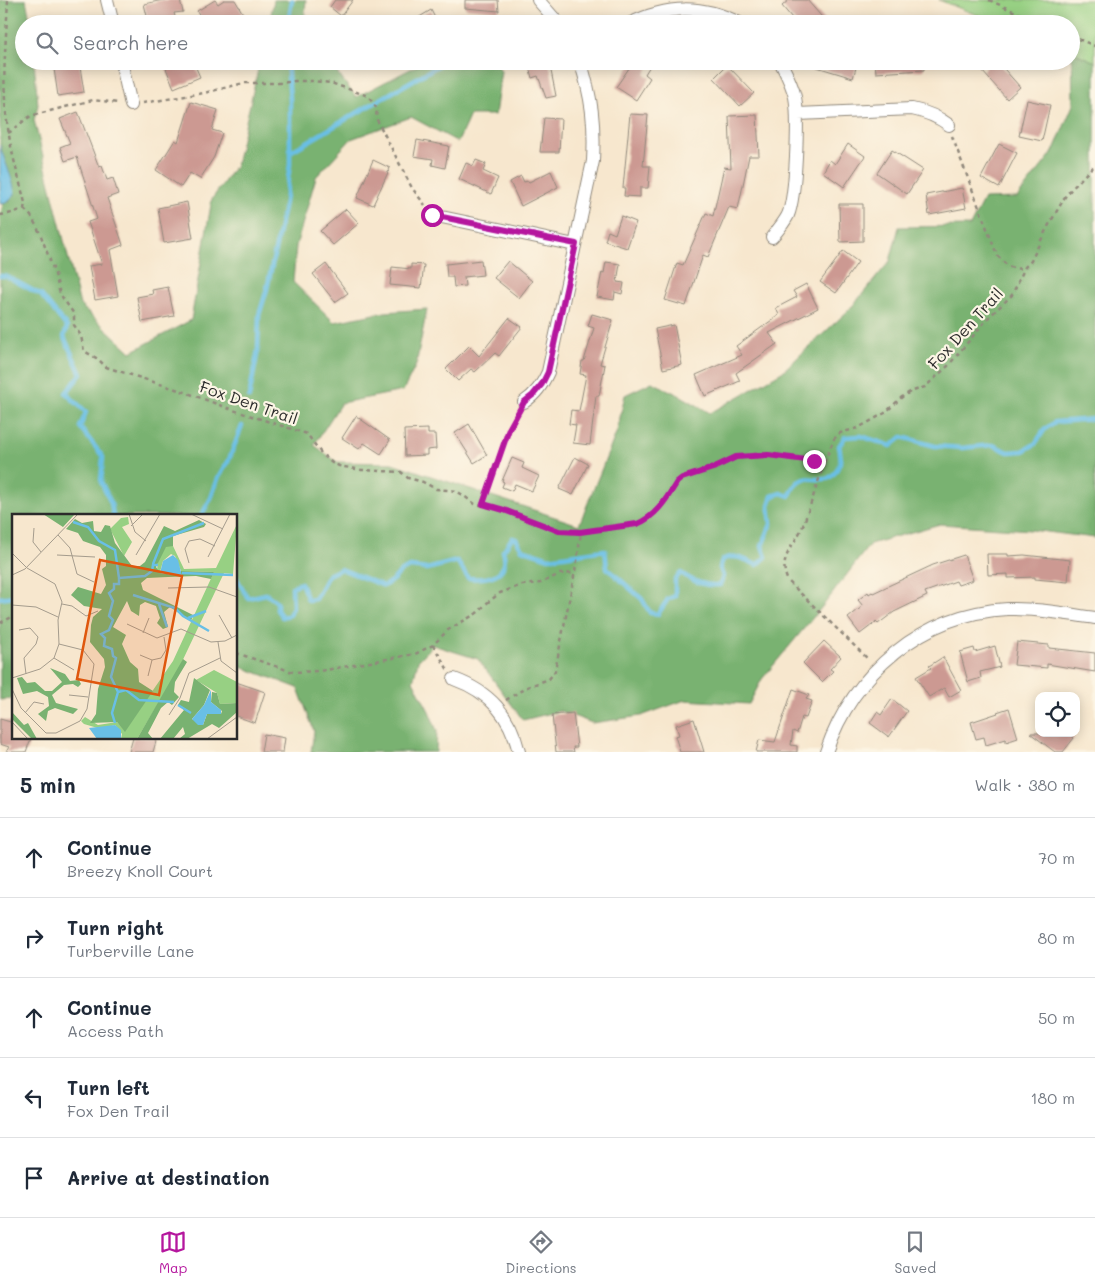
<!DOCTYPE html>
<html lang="en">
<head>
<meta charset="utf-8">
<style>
  body { margin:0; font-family:Mali,sans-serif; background:#f6f6f7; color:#1f2937 }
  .controls { position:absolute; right:15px; bottom:15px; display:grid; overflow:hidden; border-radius:10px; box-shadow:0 2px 12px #0003 }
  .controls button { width:45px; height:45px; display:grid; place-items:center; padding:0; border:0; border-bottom:1px solid #e0e1e3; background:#fff; color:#1f2937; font:25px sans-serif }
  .stop { position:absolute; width:15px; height:15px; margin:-11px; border:4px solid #b5179e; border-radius:50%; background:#fff }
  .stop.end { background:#b5179e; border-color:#fff; box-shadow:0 1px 5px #0008 }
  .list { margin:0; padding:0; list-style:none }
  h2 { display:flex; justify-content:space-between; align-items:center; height:65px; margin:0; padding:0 20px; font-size:21px }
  h2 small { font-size:16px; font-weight:400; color:#747a83 }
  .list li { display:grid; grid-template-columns:32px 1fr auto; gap:15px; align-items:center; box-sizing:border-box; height:80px; padding:0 20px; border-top:1px solid #e0e1e3 }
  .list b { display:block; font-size:19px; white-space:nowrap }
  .list p { margin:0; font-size:16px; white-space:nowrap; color:#747a83 }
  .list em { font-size:16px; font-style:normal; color:#747a83 }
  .icon { flex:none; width:28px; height:28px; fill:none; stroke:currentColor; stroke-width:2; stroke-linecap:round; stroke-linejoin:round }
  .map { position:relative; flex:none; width:1095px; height:752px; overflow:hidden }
  .search { position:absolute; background:#fff; box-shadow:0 2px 12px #0003; left:15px; right:15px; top:15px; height:55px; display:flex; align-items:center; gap:12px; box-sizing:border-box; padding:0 18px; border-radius:28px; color:#747a83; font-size:19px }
  .sheet { height:465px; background:#fff }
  nav { display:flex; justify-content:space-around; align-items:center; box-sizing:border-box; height:70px; border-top:1px solid #e0e1e3; background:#fff; font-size:14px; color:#747a83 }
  nav a { display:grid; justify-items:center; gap:2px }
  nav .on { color:#b5179e }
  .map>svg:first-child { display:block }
  .green { fill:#97d083; stroke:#617e57 }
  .forest { fill:#79b271; stroke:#526e4e }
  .water { fill:#69bfe6; stroke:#4a7588 }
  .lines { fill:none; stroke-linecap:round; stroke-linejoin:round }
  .stream { stroke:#69bfe6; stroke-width:4.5 }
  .building { fill:#cc9992 }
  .street-casing { stroke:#91897c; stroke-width:14 }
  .path { stroke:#91897c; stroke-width:2.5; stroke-dasharray:4 4; stroke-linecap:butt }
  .street { stroke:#fff; stroke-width:12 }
  .route { stroke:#b5179e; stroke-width:6 }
  .labels { text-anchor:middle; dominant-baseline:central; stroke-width:4.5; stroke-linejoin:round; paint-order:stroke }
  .street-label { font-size:16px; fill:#2b2b2b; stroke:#fcf5e5 }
  .inset-river { fill:none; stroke:#69bfe6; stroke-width:2.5 }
  .inset-road { fill:none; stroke:#a59c8d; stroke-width:1 }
  .view { fill:#df570e; fill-opacity:0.15; stroke:#df570e; stroke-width:2.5 }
  .inset-edge { fill:none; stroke:#2b2b2b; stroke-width:2.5 }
</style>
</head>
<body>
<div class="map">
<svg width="1095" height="752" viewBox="0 0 1095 752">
  <rect width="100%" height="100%" fill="#fcf5e5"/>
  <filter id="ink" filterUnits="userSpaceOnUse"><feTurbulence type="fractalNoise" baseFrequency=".02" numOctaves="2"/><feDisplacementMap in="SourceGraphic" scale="10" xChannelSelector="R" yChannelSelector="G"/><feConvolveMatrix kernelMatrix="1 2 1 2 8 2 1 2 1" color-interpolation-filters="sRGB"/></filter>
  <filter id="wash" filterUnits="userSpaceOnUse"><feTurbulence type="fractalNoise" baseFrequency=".0096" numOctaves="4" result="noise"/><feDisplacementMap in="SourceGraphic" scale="20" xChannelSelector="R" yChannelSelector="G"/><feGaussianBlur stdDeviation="1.12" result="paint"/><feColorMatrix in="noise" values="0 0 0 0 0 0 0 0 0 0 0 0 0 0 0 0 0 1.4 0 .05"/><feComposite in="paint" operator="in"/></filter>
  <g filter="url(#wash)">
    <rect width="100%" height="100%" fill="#f7e7ce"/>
    <path class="green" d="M939 0H1095V62L1071 51V24H1000Z"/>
    <path class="forest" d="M0 0H26L31 24H24V61H34L38 105 34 120 80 305 131 352 191 320 212 199 236 165 260 61H328L356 97 426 61H495L501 71 495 115H470L458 142 411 117 351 139 316 177 296 246 293 282 334 322 385 312 427 309 416 365 403 391 341 403 314 445 337 462 392 463 579 525 617 431 625 395 652 382 683 397 710 413 782 372 850 309 890 261 899 227 970 226 984 199 1017 198 1053 152 1073 105 1072 52 1095 62V538L1031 530 940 524 870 544 826 602 762 679 749 704 685 700 641 716 592 723 560 711 523 720 478 659 433 645 418 661 413 681 429 711 437 731 436 752H311L314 731 298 688 236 665V516H14V698L0 700V216L3 204 10 201 5 164 0 144Z
      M274 0H306L304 24H269Z"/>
    <path class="water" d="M0 145C4 161 13 177 15 194 11 200 7 204 0 204Z"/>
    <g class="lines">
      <path class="stream" d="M288 24 292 0
        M290 152 446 61
        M0 276H6L41 295 67 327 64 337 81 374 66 393 86 412 80 427 103 457 101 482 111 503 113 516
        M249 397 258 350 259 315 267 289 285 202 290 164V100L287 61
        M201 516 211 498 219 476 228 462 242 426
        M236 577 248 598 266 594 277 602V610L282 617 289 615 293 607 292 587 301 583 308 600 315 599 328 575 341 569 384 586 394 579 401 571 410 567 427 569 457 561 468 578C487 580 511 576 503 551L512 538 516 539 522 549 549 558 605 550 607 568 642 599 650 613 658 614 668 599 675 596V579L681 573C694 582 704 586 720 585L723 576 720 568 722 560C734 553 746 560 757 565L766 557 762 546 771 524 769 506 772 496 781 493 789 496C792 492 794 485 798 482 811 472 827 489 837 469 842 461 841 456 839 446L845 437 861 436 891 446 902 437 935 446 962 448 993 445 1008 452 1023 451 1035 444 1045 429 1055 422 1095 419
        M0 598 14 596"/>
    </g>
    <g id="blocks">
      <path class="building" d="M163 0H180L183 12 174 13 177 24H149L144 4Z
        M215 0 218 4 224 0H235L245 17 234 24H205L197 11Z
        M335 0H353L341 16 330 7Z
        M465 0H498L499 11 465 8Z
        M789 0H807L828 24H797L782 6Z
        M431 10 438 24H408Z
        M61 61H79L84 92 58 96 53 62Z
        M163 61H193L200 77 174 88Z
        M538 61H549L556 96 546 98 538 76 532 78 528 63Z
        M634 61H653L645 74 650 78 636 100 616 87Z
        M808 61H858L853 78 807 64Z
        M875 61H924V70L876 73Z
        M993 61H997L1020 87 1007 99 982 71Z
        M727 65 754 93 740 106 714 78Z
        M1027 100 1050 105 1042 141 1019 136Z
        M191 102 218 110 212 130 222 133 214 157 200 179 190 173 181 187 156 170 175 140 178 142Z
        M78 112 99 167 102 166 107 180 113 178 118 194 107 198 123 245 110 250 118 296 95 300 89 266 102 264 88 222 97 219 77 157 65 161 60 147 70 143 60 119Z
        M630 114 648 115 643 166H650L648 188H640V197L624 196 625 188H623Z
        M757 115 759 156H749L738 209 729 207 708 257 703 255 686 306 665 300 677 263 683 265 706 213 713 216 724 167 731 168 729 116Z
        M544 118 561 119 559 152H540Z
        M417 140 449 146 445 168 432 165 433 159 414 156Z
        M848 144 865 156 844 187 823 172 830 160 835 164Z
        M999 144 1017 153 999 188 981 178Z
        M892 150 923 170 907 194 877 173Z
        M373 160 390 168 373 205 357 198Z
        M476 160 486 164 483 171 498 178 491 194 459 179 466 163 473 166Z
        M551 171 558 187 521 206 510 182 521 176 524 182 528 181 529 182Z
        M962 188 966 208 929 215 926 195Z
        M187 202 193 238 164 243 158 208Z
        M839 204H863V241L840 242Z
        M346 209 359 223 333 245 320 231Z
        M621 216 636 222 627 248 605 241 608 231 615 234Z
        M843 251 858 262 836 293 820 282Z
        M481 260 483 275 464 277 465 286 454 287 453 277H447L446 264Z
        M508 261 532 281 519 298 494 278Z
        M606 262 620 264 617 282 624 283 622 294 615 292 614 300 597 297 602 272 604 273Z
        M326 264 348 293 335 302 313 274Z
        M411 264 424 265 421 288 390 285 392 267 411 269Z
        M806 284 818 308 769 333 777 344 736 373 740 381 705 396 696 375 742 355 736 346 779 315 776 308 797 297 793 291Z
        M168 287 174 316 142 322 137 297 153 294 152 290Z
        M592 314 613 320 600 364 605 365 599 396H596L590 445 573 443 576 425 569 424 571 410 579 411 586 375 580 374 582 361H584L594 328 588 326Z
        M509 318 522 327 499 356 495 353 475 372 471 369 458 381 446 369 469 346 479 356Z
        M674 325 682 365 663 369 655 329Z
        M356 416 390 440 381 454 364 443 359 449 342 438Z
        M469 424 487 455 474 463 455 433Z
        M428 429V434H435L436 449 427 450V455L405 456 404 430Z
        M575 457 588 464 573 495 559 489Z
        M512 458 524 463 522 468 539 476 532 491 515 484 512 491 502 487 504 482 502 481Z
        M987 554H1008V556L1024 555 1070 560 1068 582 1035 579V577L1008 578V574L988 575Z
        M964 555 973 580 958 585 956 581 925 592 927 596 894 612 878 624 876 622 860 634 848 618 863 606 858 600 868 592 869 594 872 592 873 593 933 565Z
        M824 641 841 657 830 669 833 671 822 682 803 663Z
        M1017 642 1049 645V648L1095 653V672L1047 664V668L1014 665Z
        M995 646 1000 667 980 672 981 678 968 682 960 652 974 648 975 652Z
        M943 657 961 690 949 697 944 688 929 697 916 677 931 668 929 666Z
        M236 682 265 692 255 723 236 716Z
        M793 689 809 695 806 699 812 701 806 718 802 717 797 733 793 731 791 745 797 746V752H756L759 740 775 742Z
        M892 699 907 711 889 737 870 723 877 712 881 715Z
        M1009 708 1018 738 1006 742V739L986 745 984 737 976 739 971 722 998 713 997 712Z
        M573 713 577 747H573L574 752H556L552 715Z
        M0 719 14 723V738H31L26 752H6L9 747 0 744Z
        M694 719 704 752H680L675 736 679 735 676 725Z
        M1030 733H1068L1074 738 1063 752H1055Z
        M264 734 285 738 283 752H261Z
        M133 738H157L153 752H129Z"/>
    </g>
  </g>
  <g filter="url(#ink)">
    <use href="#blocks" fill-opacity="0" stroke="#91897c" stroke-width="1"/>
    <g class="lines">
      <defs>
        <path id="street" d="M107 0 113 24
          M538 0 559 24
          M629 24C667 5 702 4 741 24
          M121 61 131 105
          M798 114 912 109C927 112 937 116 949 125
          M432 215 575 245
          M772 237C778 230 784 223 788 215 796 196 799 117 795 97 792 84 786 73 780 61
          M524 402C536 394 542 385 548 372L593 161C595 124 592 97 580 61
          M454 679C490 692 510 715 519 752
          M826 752C853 673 923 613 1008 609 1037 608 1066 614 1095 618"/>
      </defs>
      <use href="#street" class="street-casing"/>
      <path class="path" d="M989 0 1042 24
        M1071 36 1095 46
        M143 103 204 93 244 83H281L295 81H313L331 83 368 96 377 109 376 118 412 188 425 205
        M8 133C18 128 24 118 34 115L93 100 118 103
        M952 136 997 255C1005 264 1012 272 1025 267
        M24 209 31 216 40 233 55 274 60 294 74 314V325L81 336 84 351 98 359 106 367 185 392 230 409 307 434 321 453 332 463 339 466 362 470 401 472 408 478 423 482 436 489 457 491 475 504 504 510 559 531 581 532 637 524C656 517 667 498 677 482L682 478 713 468 736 457 768 455 824 463 834 439 840 433 858 428 885 413 902 397 910 392 925 387 948 366 988 318 1012 295 1025 267 1031 261 1046 230 1066 195 1095 164
        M0 215 8 214 24 209 25 203C19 178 11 153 8 128 1 85 6 42 8 0
        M824 463C818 483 811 503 804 523 798 542 776 557 788 581L869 660
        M483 504 509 429 518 412
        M0 623 14 616
        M433 645 448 670
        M236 653 293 672 320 671 415 654 433 645 448 630 477 613 487 603 500 593 522 585 541 583 560 574 574 573
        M506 700 527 687 549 679 555 671 577 561 581 532"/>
      <use href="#street" class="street"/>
    </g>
  </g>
  <g class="lines" filter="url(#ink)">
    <path class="route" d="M432 215 576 244 548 372 542 384 533 395 524 402 509 429 483 504 504 510 559 531 580 532 637 524C656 517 667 498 677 482L682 478 713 468 736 457 768 455 814 461"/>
  </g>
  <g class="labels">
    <g class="street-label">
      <text transform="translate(965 328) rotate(-48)">Fox Den Trail</text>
      <text transform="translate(249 402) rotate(19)">Fox Den Trail</text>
    </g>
  </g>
  <g transform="translate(12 514)">
    <rect width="225" height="225" fill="#f7e7ce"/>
    <path d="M116 3 117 10 110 13 120 28 112 42 98 15 109 4ZM225 10 221 60 212 59 167 154 125 225H109L110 220 103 211 89 215 72 210 69 207 73 203 86 211 105 208 113 217 161 147 202 58 169 57 163 42 159 40 151 47 148 58 145 57 146 46 154 32H161L172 55 204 54ZM202 156 225 168V189L208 190 205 179 184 166Z" fill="#97d083"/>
    <path d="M31 0H63L51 13ZM63 5 70 9 81 7 82 17 89 18 93 11 98 12 103 29 120 52H128L133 48 152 12 163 17 187 6 194 10 192 13 161 22V32L154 33 144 53 148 59 169 62V57L202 58 199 65 184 62 156 63 135 64 129 69 131 76 181 101 179 107 158 93 152 98 156 113 151 115 145 109 148 104 144 92 133 88 128 91 127 102 119 97 115 87 101 113 114 121 110 130 118 148 126 155 127 168 141 177 113 218 105 208 78 209 84 200 86 175 93 153 92 145 78 128 79 111 81 103 90 95 72 92 59 81 66 73 89 80 94 71 90 55 94 52V41L88 33 71 27 66 19 54 15ZM171 145 175 148 163 168 162 178 167 183 160 191 156 188 149 194 136 219 141 225H125ZM38 154 53 160 58 167 67 166 69 170 66 173 61 170 52 171 40 181 44 189 66 195 61 200 43 194 36 197 34 207 26 200 37 192 36 183 25 177 11 180 5 164 10 163 15 169 23 168 33 177H40L50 168ZM182 164 198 176 192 191 180 205 191 211 195 200H209L210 197 199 188 200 178 205 179 208 190 225 189V198L207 214 200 210 175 225H167L173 220 171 213 161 225H148L172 196 166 191 169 186 177 188ZM0 198 12 211 16 209 25 225H20L0 205Z" fill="#79b271"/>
    <path d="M161 41 166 46 170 62 148 59 151 47ZM199 176V188L209 196V200H195L191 211H186L180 205 192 191ZM103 211 109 216V225H85L77 214Z" fill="#69bfe6"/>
    <path class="inset-river" d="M61 8 76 13 87 27 103 36 107 64 133 62 140 57 141 51H146M141 50 151 25 192 9M170 59 221 61M121 81 163 94 171 102 197 117M147 90 155 113M176 104 194 97M106 178 114 176 127 186 162 188M166 191 179 199M103 209 100 199 106 178 99 163 104 144 101 142 100 135 92 132 93 124 89 120 97 116 101 106 97 102 101 87 97 79 102 75V70H107V64"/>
    <path class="inset-road" d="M117 0 123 18 134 27M179 0 211 15M119 12 131 0M22 14 21 28 29 38M46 21 58 34 65 60 82 68M0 39 15 54 43 70 50 88 46 106 47 130 42 144 28 155 0 164M45 41 83 43M124 41 148 0M196 43 218 0M177 49 173 35 177 27 188 25 203 32M0 61 13 55 66 0M156 74 197 73 225 83M50 90 60 92 74 102 86 97M0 91 24 93 46 103M207 101 220 124M115 110 145 124 169 115 199 128 213 127 225 121M7 116 18 114 26 123 24 130 12 144 14 160M131 119 137 104M206 128 209 147 225 159M128 141 140 146 149 144 154 136 152 123M42 144 62 156M136 162 140 146M0 175 9 194 34 219H44L68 207 75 195 82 150 71 136 47 130M57 181 76 183M13 199 22 188 32 190M157 201 168 184 177 159 208 144M0 208 16 225M195 225 225 203"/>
    <path class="view" d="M88 46 170 62 147 181 65 165Z"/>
    <rect width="225" height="225" class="inset-edge"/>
  </g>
</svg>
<div class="controls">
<button><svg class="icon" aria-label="locate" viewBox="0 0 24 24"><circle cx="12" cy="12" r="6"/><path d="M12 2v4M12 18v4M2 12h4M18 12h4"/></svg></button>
</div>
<div class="stop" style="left:432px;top:215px"></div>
<div class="stop end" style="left:814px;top:461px"></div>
<div class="search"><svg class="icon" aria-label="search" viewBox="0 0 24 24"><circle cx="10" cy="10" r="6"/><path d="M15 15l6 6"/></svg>Search here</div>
</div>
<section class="sheet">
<h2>5 min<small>Walk · 380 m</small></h2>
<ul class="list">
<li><svg class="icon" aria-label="ahead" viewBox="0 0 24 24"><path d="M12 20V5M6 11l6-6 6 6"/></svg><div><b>Continue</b><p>Breezy Knoll Court</p></div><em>70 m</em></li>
<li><svg class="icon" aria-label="right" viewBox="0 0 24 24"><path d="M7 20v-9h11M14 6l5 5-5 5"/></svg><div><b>Turn right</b><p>Turberville Lane</p></div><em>80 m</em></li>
<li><svg class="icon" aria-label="ahead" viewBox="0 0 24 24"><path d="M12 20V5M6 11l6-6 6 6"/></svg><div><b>Continue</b><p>Access Path</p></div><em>50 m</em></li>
<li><svg class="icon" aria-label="left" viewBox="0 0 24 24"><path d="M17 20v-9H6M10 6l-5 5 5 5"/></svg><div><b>Turn left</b><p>Fox Den Trail</p></div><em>180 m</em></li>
<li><svg class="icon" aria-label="arrive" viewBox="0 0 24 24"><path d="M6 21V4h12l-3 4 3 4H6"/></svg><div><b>Arrive at destination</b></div></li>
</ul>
</section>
<nav>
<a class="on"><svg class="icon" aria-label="map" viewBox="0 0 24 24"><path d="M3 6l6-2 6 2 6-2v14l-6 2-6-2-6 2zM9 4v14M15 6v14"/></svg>Map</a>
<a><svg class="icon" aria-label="directions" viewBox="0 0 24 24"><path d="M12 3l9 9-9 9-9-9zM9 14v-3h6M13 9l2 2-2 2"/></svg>Directions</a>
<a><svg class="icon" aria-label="saved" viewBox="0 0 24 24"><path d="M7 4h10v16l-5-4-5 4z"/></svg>Saved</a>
</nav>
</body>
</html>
